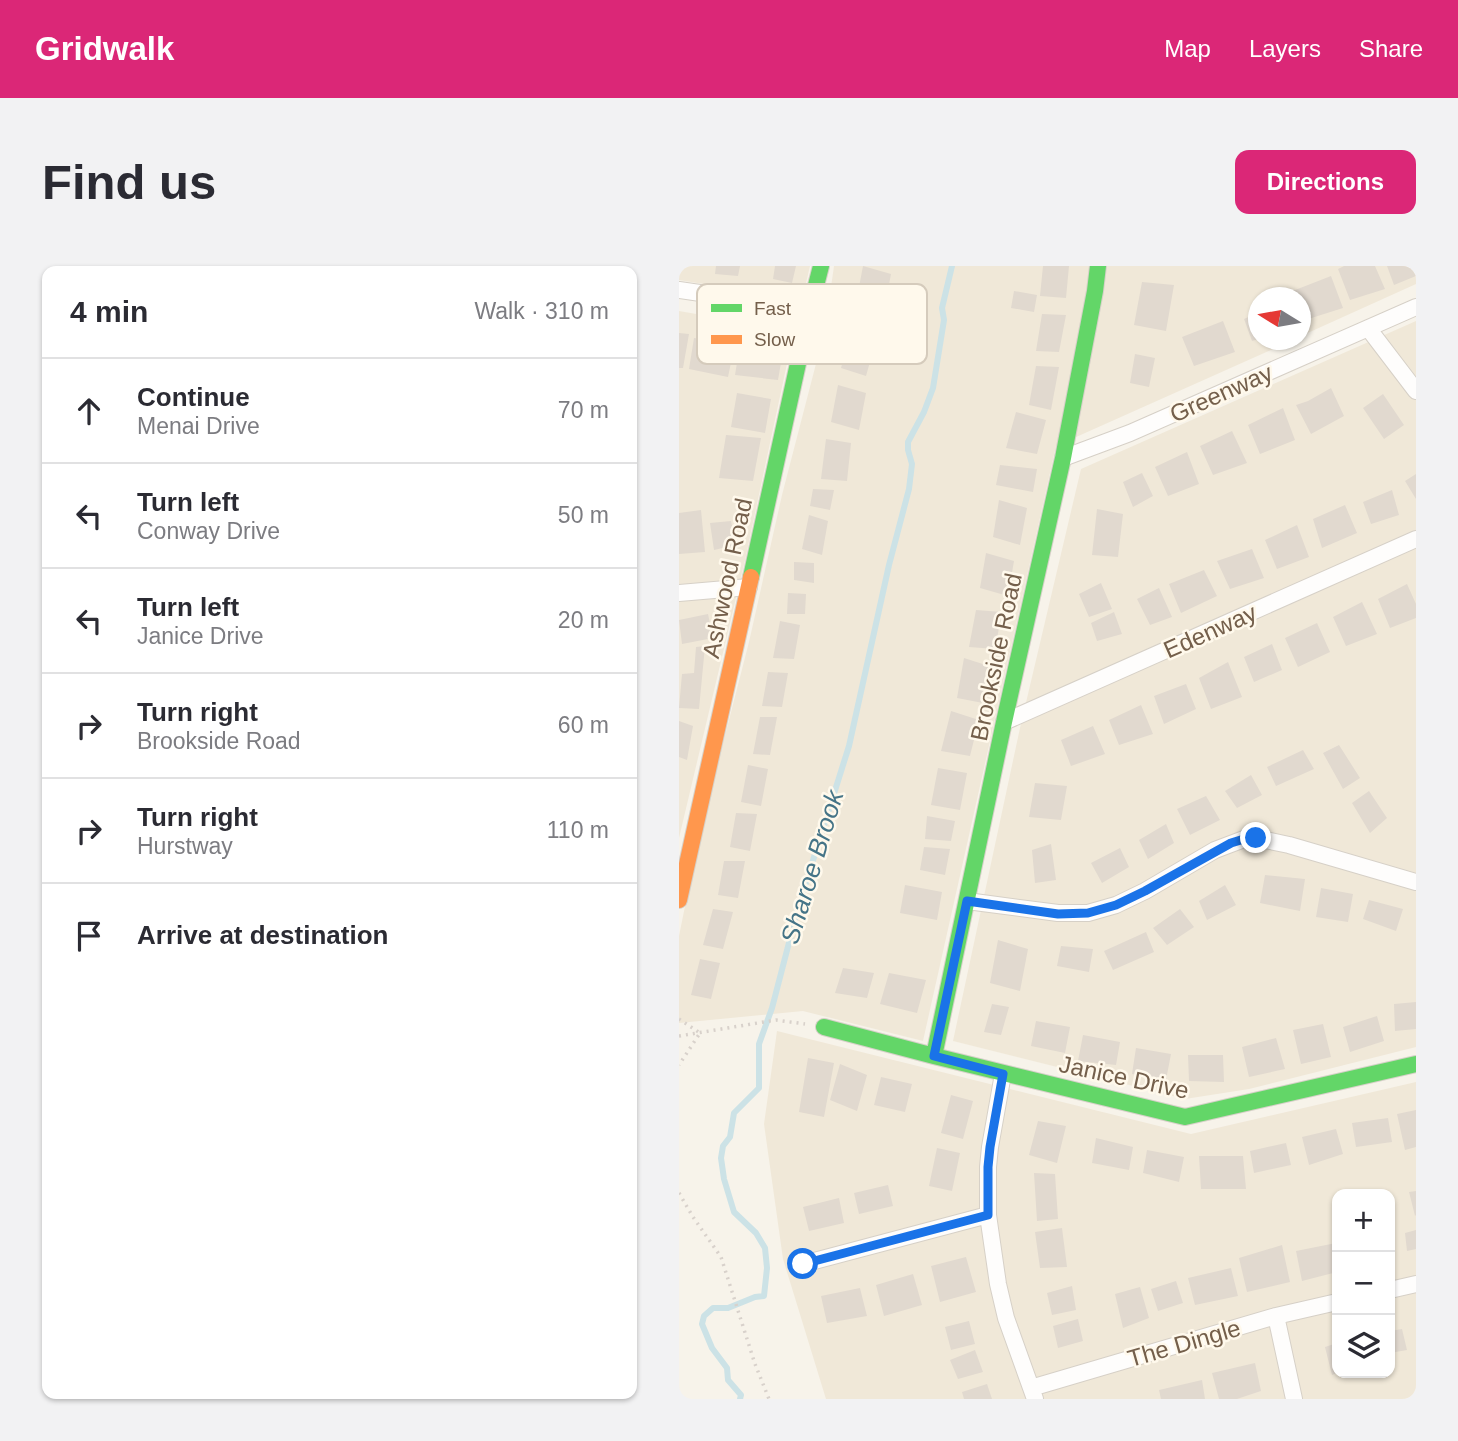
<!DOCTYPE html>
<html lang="en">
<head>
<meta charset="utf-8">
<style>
  body { margin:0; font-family:Arial,sans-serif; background:#f2f2f3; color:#2b2b33 }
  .controls { position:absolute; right:21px; bottom:21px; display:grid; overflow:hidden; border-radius:14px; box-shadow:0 2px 5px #0004 }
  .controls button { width:63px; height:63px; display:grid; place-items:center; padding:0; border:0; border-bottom:2px solid #e1e1e2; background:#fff; color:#2b2b33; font:35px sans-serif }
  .compass { position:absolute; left:569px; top:21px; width:63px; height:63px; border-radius:50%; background:#fff; box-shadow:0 2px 5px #0004; rotate:281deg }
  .stop { position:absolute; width:21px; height:21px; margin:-16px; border:5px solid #1a73e8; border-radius:50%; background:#fff }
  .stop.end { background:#1a73e8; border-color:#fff; box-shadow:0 2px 7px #0008 }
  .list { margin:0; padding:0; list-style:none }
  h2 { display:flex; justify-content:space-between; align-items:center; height:91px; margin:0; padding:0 28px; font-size:30px }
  h2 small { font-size:23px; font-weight:400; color:#7c7c81 }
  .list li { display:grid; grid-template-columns:46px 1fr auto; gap:21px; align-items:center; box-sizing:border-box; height:105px; padding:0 28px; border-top:2px solid #e1e1e2 }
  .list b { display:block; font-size:26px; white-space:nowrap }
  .list p { margin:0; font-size:23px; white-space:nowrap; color:#7c7c81 }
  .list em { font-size:23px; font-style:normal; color:#7c7c81 }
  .icon { flex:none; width:38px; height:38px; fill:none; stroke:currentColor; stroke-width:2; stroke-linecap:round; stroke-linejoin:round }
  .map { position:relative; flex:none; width:737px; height:1133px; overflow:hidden; border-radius:14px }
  header { display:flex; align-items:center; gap:42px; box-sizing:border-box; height:98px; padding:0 35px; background:#db2777; color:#fff }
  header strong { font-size:33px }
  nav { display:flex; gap:38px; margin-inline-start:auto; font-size:24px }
  .intro { display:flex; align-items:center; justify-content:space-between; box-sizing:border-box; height:168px; padding:0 42px }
  h1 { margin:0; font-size:49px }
  .button { padding:18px 32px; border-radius:14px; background:#db2777; color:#fff; font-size:24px; font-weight:700 }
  main { display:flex; gap:42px; padding:0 42px }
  aside { flex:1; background:#fff; border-radius:14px; box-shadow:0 2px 5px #0004 }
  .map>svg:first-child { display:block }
  .residential { fill:#f0e8d8; fill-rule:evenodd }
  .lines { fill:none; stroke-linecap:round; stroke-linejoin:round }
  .stream { stroke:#cce2e6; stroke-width:6 }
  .building { fill:#e1d9cf }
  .street-casing { stroke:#d6d0c7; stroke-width:18 }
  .fast-casing { stroke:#d6d0c8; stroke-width:18 }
  .slow-casing { stroke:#d6d0c8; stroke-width:18 }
  .path { stroke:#d8d1cb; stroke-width:3.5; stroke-dasharray:2 5; stroke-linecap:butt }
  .street { stroke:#fefdfc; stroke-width:16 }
  .fast { stroke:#63d668; stroke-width:16 }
  .slow { stroke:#ff974d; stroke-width:16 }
  .route { stroke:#1a73e8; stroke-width:9 }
  .labels { text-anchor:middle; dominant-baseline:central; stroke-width:5; stroke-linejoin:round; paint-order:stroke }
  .street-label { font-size:24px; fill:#745f4b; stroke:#fff9ec }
  .water-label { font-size:26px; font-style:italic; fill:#457487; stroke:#fff9ec }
  .key { fill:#fff9ec; stroke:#d5cbbc; stroke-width:2 }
  .key-label { font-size:19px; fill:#745f4b }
</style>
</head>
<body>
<header>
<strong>Gridwalk</strong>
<nav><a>Map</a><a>Layers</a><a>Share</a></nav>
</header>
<div class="intro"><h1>Find us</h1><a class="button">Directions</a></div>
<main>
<aside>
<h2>4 min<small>Walk · 310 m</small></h2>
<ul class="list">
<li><svg class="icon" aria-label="ahead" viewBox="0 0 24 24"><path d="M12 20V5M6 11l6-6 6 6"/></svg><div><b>Continue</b><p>Menai Drive</p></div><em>70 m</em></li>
<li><svg class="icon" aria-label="left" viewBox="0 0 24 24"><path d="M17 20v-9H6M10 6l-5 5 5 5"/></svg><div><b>Turn left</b><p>Conway Drive</p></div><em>50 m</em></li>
<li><svg class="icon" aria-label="left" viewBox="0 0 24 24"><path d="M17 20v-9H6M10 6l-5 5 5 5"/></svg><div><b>Turn left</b><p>Janice Drive</p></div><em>20 m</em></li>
<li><svg class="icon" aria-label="right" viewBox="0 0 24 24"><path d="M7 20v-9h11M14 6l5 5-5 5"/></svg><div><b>Turn right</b><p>Brookside Road</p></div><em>60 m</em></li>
<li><svg class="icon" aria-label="right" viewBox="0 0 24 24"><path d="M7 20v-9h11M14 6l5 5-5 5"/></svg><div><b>Turn right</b><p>Hurstway</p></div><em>110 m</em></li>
<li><svg class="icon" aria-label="arrive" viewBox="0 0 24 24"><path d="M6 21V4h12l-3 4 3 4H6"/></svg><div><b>Arrive at destination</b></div></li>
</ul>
</aside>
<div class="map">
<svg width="737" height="1133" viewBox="0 0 737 1133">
  <rect width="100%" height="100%" fill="#f7f3ea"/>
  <path class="residential" d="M0 0H131L123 34 0 14Z
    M155 0H737V18L622 70V32H580V74H614L377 180 244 775 124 745 0 757V670L20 571 70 376 103 229 146 63Z
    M0 45 115 65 66 294 0 572Z
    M737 55V781L570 823 506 833 274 775 341 462 402 203Z
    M98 765 512 868 737 816V1133H147L104 993 85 858ZM658 928H711V1107H658Z"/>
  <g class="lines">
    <path class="stream" d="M61 1133 62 1129 49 1114 48 1102 33 1082 23 1058 25 1050 34 1042H49L76 1031 85 1030 88 1002 86 982 77 967 55 946 45 913 42 892 44 880 51 871 55 847 80 822V778L93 742 119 642 170 480 210 299 230 223 233 198 229 184V176L245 146 254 122 265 54 263 42 273 0"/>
  </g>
  <path class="building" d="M37 0H61L59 10 36 8Z
    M96 0H117L113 17 94 13Z
    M184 0 212 8 205 45 177 37Z
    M364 0H390L387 32 361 30Z
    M665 0H696L706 23 671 34 659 3Z
    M708 0H737V10L715 19Z
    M652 10 664 42 623 55 622 50V32H614L611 26Z
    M463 16 495 19 487 65 455 59Z
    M335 25 358 29 355 46 332 42Z
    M580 46V73L573 75 565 53Z
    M363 48 387 49 380 86 357 85Z
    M544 55 556 86 515 100 503 71Z
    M172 66 198 71 187 110 162 102Z
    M0 67 10 68 4 102H0Z
    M15 72 56 77 49 111 10 103Z
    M61 78 104 85 99 114 56 109Z
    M456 88 476 92 470 121 451 117Z
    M357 100 380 101 372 144 350 139Z
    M159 119 187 127 180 164 152 156Z
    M652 122 665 150 632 168 617 139 629 135Z
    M58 127 92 133 86 167 52 161Z
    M704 128 725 159 705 173 684 142Z
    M604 142 616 174 581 188 569 159Z
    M337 146 367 154 358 188 327 182Z
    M553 165 568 197 534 209 521 180Z
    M47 169 82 172 74 215 40 212Z
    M147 173 172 177 168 215 142 213Z
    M508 186 520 218 489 230 476 201Z
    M321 199 358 203 354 226 317 219Z
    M463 207 474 230 454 241 444 216Z
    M737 208V233L726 215Z
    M134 223 155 224 151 244 131 240Z
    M713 224 720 249 692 258 684 236Z
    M320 234 348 242 341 279 314 271Z
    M666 239 678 267 643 282 634 253Z
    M418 243 444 248 439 291 413 289Z
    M22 244 26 286 0 288V247Z
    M130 249 149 255 143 289 123 283Z
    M52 255 57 279 35 284 31 257Z
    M618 259 630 291 598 303 586 274Z
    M573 283 585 312 551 323 538 295Z
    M307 287 335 295 329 330 301 322Z
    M115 296 135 297V317L115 314Z
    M525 304 538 330 502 347 490 318Z
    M422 317 433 343 410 351 400 328Z
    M728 318 737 338V352L711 362 699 333Z
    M480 322 493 351 471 359 458 333Z
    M109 327 127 328 126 348H108Z
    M683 336 698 368 667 380 654 351Z
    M297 344 323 346 316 383 290 381Z
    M435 346 443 368 418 375 412 357Z
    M29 348 34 372 3 378 0 354Z
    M101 355 121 359 115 393 94 392Z
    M638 357 651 386 619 401 606 372Z
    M593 378 603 404 575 416 565 391Z
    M26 380 20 443 0 442 3 408 15 407 17 381Z
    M285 392 310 400 304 437 278 432Z
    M549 396 563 431 532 443 520 412Z
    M89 406 109 407 103 441 83 440Z
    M507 418 517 443 485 458 475 430Z
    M462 439 474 468 440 479 430 454Z
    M272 445 300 454 291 490 262 485Z
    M81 451H98L91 489 74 488Z
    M0 455 14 460 8 494 0 491Z
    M414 460 426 488 392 500 382 474Z
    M660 479 681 512 664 523 644 487Z
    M624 484 635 503 597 520 588 501Z
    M69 499 89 503 82 540 62 536Z
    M259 502 288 507 281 544 252 539Z
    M572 509 583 529 558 542 546 525Z
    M356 517 388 520 382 554 350 551Z
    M690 525 708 552 691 567 673 537Z
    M527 530 541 554 511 569 498 543Z
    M57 547 78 548 71 585 51 581Z
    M248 550 276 555 272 575 246 573Z
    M487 558 495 577 469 593 460 574Z
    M372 578 377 614 356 617 353 584Z
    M245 581 271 583 266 609 241 604Z
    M441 582 450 601 423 617 412 597Z
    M45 595H66L59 632 39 629Z
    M586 609 626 613 621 645 581 637Z
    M226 619 263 626 258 654 221 647Z
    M546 619 557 639 528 654 520 635Z
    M642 622 674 628 669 656 637 651Z
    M690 634 724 643 717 665 684 653Z
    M34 643 54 646 44 683 24 679Z
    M501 643 515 661 488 679 474 662Z
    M467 666 475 686 434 704 425 685Z
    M319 674 349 683 341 725 311 717Z
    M382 680 414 683 410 706 378 700Z
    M21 693 41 697 32 733 12 729Z
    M164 702 195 707 188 732 156 727Z
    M210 707 247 714 238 747 201 738Z
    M737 736V763L716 765 715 738Z
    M313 738 330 741 322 769 305 766Z
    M698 750 705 775 671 786 664 761Z
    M357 755 391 761 386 787 352 780Z
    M644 758 652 791 622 798 614 764Z
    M404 769 441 776 437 799 399 795Z
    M597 772 606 803 570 811 563 781Z
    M457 782 492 788 487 814 453 808Z
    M509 789H544L545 816 510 815Z
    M129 792 155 797 145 851 120 846Z
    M161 798 188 809 178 845 151 834Z
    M202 811 233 818 226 846 195 839Z
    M272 829 294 835 284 873 262 867Z
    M737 844V881L726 884 718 848Z
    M709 852 713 876 677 881 673 857Z
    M359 855 387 860 378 897 350 889Z
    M657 863 664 888 630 899 623 871Z
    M417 872 454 881 450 904 413 897Z
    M607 877 612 899 575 907 571 885Z
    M258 882 281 887 273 925 250 920Z
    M468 884 505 891 500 916 464 907Z
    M520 890H564L567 923H522Z
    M355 907 376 908 379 953 358 955Z
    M209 919 214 940 180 948 175 927Z
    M737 925V949L736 950 730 926Z
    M160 932 165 957 130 965 124 941Z
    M383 962 388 1001 361 1002 356 966Z
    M737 964V983L728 985 726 967Z
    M657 977 658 984V1006L623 1015 617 985Z
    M603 979 611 1016 568 1026 560 992Z
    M287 991 297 1026 261 1036 252 1000Z
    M552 1002 559 1030 516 1039 509 1012Z
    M234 1008 243 1039 205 1050 197 1019Z
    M497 1015 504 1037 479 1045 472 1023Z
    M393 1020 397 1044 373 1049 368 1027Z
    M461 1021 470 1052 444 1062 436 1028Z
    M181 1022 188 1050 148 1057 142 1030Z
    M399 1053 404 1075 379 1082 374 1060Z
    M290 1055 296 1078 272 1084 266 1061Z
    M723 1063 728 1084 711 1087V1065Z
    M658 1077V1107L653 1109 646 1081Z
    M296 1084 304 1106 279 1113 271 1094Z
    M576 1097 582 1125 558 1133H540L533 1107Z
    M523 1114 526 1133H482L480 1124Z
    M308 1118 313 1133H285L283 1126Z"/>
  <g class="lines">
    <defs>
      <path id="street" d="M0 24 131 43
        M689 62 737 125
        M384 192 451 167 737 41
        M0 327 70 321
        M325 456 737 273
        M288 635 379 647H409L437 639 466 625 536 584 565 573 577 572 610 579 737 616
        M324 808 311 881 309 901V949L319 1018 327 1052 356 1133
        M124 998 309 949
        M711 1024 737 1018
        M597 1050 615 1133
        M352 1122 597 1050 658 1036"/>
      <path id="fast" d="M72 311 131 43 142 0
        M145 761 255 790 506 851 737 798
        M255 790 325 456 384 192 416 25 419 0"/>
      <path id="slow" d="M0 634 72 311"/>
    </defs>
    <use href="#street" class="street-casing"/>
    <use href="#fast" class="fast-casing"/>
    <use href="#slow" class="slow-casing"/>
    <path class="path" d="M0 753 21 767 0 799
      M0 770 97 754 126 758
      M0 927 14 951 42 991 76 1098 90 1133"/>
    <use href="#street" class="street"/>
    <use href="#fast" class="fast"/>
    <use href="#slow" class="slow"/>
  </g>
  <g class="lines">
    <path class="route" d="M124 998 309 949V901L311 881 324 808 255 790 288 635 379 648 409 647 437 639 466 625 552 577 565 573 577 572"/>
  </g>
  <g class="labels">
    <g class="street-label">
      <text transform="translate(542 127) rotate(-24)">Greenway</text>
      <text transform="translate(48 312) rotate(-78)">Ashwood Road</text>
      <text transform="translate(531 365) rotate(-24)">Edenway</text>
      <text transform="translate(317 391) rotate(-78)">Brookside Road</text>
      <text transform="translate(445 811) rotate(12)">Janice Drive</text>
      <text transform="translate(505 1077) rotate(-16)">The Dingle</text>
    </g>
    <g class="water-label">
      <text transform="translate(133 601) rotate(-73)">Sharoe Brook</text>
    </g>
  </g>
  <rect x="18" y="18" width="230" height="80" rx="10" class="key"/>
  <rect x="32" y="38" width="31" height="8" fill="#63d668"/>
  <rect x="32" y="69" width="31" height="9" fill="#ff974d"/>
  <g class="key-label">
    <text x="75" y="49">Fast</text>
    <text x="75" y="80">Slow</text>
  </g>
</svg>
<div class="controls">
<button>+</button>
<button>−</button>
<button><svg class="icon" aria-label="layers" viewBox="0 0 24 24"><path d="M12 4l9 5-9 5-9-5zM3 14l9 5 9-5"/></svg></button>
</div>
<svg class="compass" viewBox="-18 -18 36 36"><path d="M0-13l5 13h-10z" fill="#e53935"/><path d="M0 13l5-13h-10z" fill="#7c7c81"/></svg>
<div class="stop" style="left:124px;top:998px"></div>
<div class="stop end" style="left:577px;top:572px"></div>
</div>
</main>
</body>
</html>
